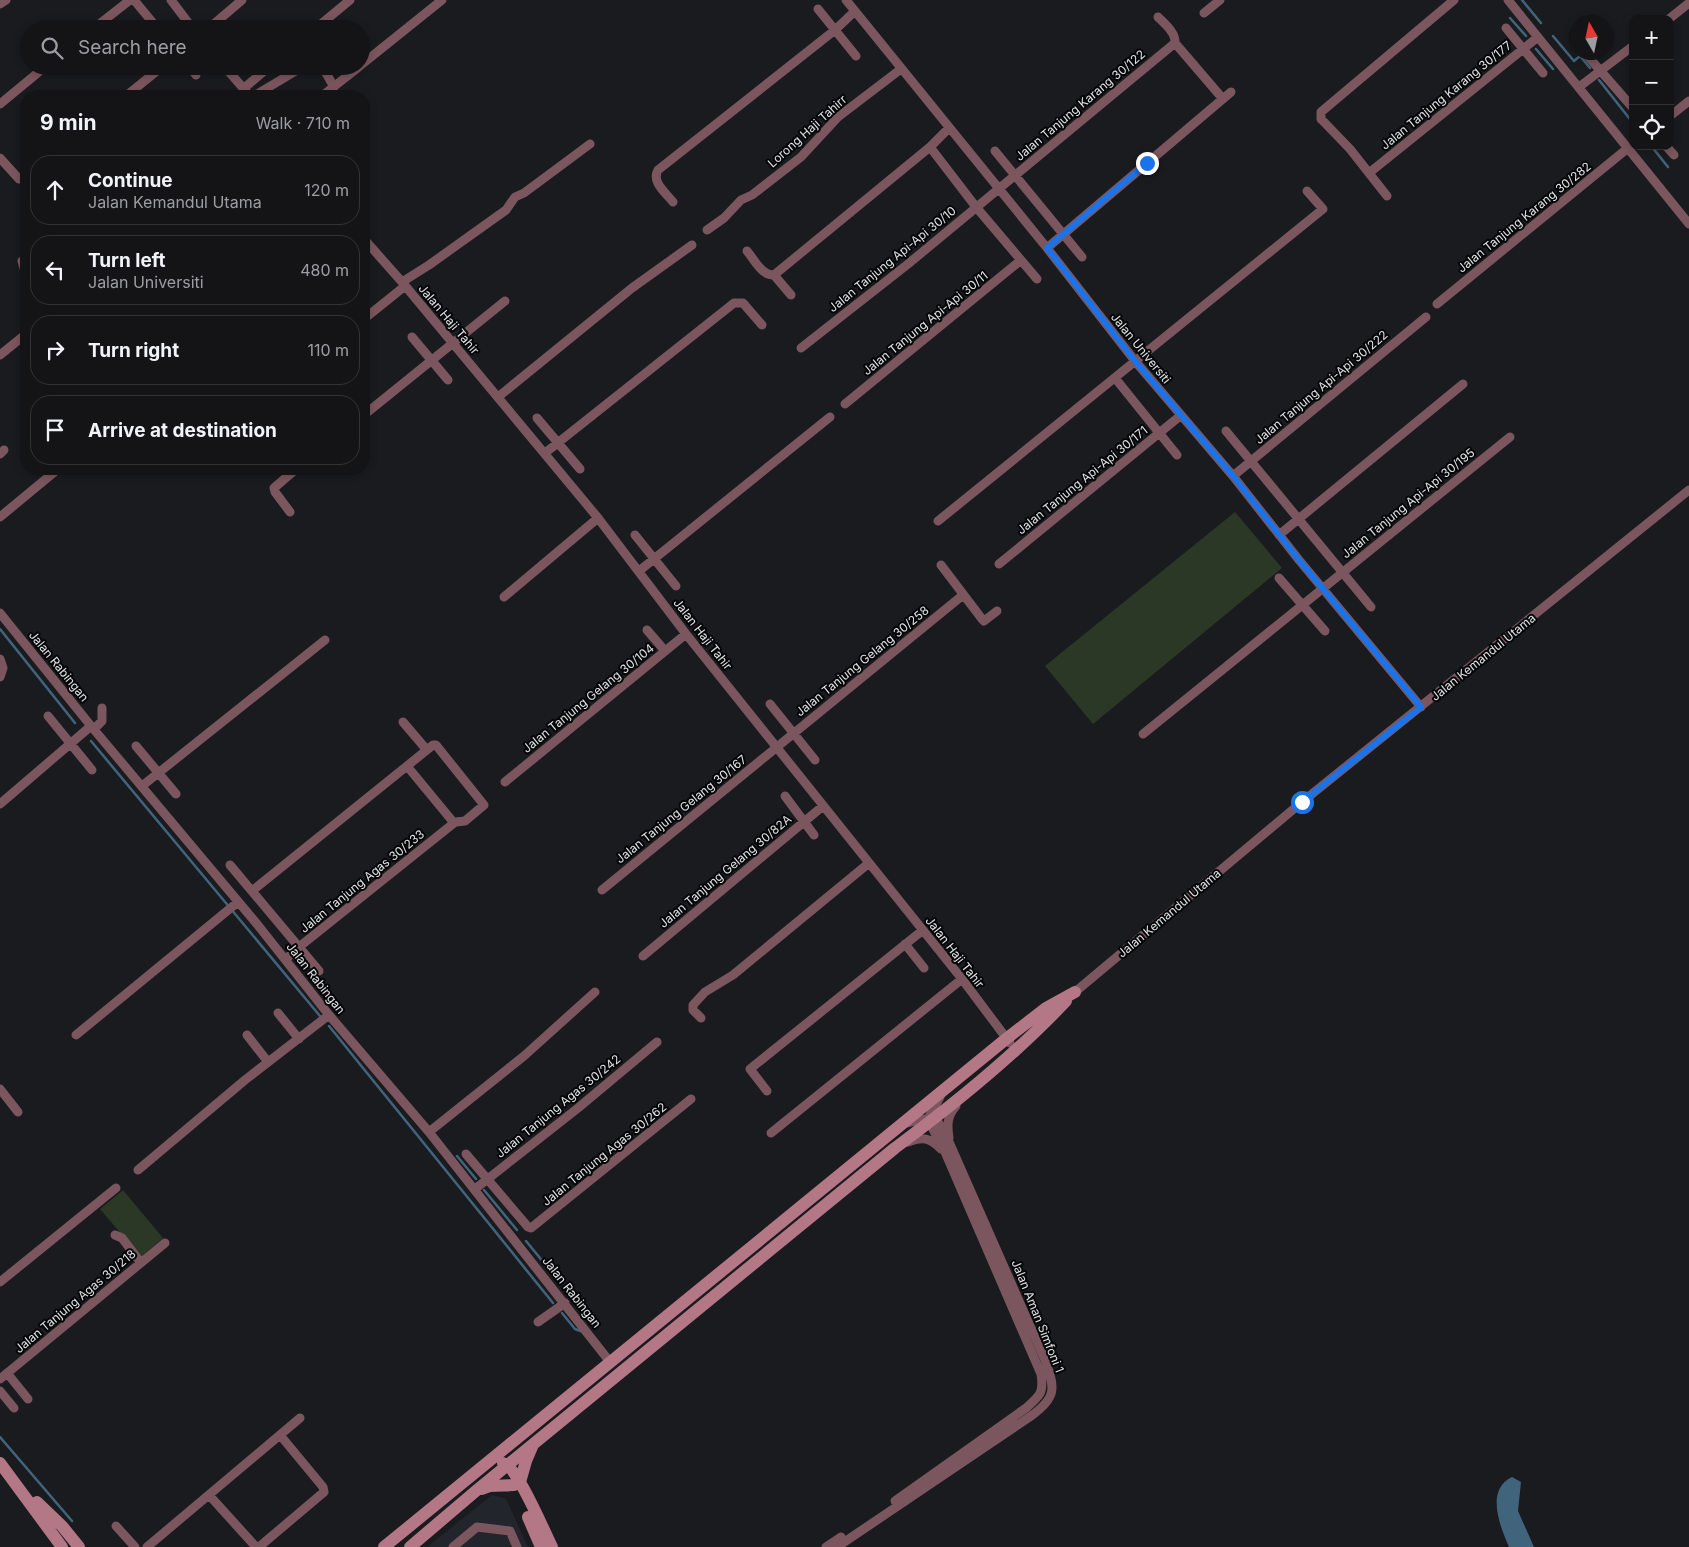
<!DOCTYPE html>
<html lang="en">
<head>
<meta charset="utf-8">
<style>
  body { margin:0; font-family:Inter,sans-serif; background:#212123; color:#f1f3f6 }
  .controls { position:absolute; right:15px; top:15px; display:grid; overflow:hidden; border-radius:10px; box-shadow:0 2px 8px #0003 }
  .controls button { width:45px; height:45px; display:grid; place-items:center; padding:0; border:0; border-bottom:1px solid #333335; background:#141416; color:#f1f3f6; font:25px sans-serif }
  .compass { position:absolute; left:1569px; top:15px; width:45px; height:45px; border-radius:50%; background:#141416; box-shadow:0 2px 8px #0003; rotate:351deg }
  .stop { position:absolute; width:15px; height:15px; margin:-11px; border:4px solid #1a73e8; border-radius:50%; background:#fff }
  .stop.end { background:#1a73e8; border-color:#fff; box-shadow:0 1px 5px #0008 }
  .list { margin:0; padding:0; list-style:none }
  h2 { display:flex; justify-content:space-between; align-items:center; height:65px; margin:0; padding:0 20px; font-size:21px }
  h2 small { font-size:16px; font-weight:400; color:#9d9ea1 }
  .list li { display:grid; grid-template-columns:32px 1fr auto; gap:15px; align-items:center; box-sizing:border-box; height:70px; margin:0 10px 10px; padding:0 10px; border:1px solid #333335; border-radius:20px }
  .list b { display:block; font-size:19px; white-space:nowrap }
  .list p { margin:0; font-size:16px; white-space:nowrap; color:#9d9ea1 }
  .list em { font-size:16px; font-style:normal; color:#9d9ea1 }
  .icon { flex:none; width:28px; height:28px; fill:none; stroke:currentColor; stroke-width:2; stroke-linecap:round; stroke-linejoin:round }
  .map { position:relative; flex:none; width:1689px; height:1547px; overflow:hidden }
  .search { position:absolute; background:#141416; box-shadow:0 2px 8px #0003; left:20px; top:20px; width:350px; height:55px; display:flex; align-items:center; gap:12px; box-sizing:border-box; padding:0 18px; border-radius:28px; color:#9d9ea1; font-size:19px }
  .panel { position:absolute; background:#141416; box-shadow:0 2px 8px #0003; left:20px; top:90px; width:350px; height:385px; border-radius:20px }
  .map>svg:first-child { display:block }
  .built { fill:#23252d }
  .green { fill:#2b3826 }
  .water { fill:#41647d }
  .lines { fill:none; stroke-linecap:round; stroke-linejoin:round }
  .stream { stroke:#41647d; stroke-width:2.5 }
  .street { stroke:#7c565f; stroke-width:9 }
  .secondary { stroke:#b47786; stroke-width:12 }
  .route { stroke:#1a73e8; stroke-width:6 }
  .labels { text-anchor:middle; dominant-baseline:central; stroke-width:4; stroke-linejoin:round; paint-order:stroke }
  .street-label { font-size:12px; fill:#e2e3e5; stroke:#050607 }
</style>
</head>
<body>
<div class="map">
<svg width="1689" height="1547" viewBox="0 0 1689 1547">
  <rect width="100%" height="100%" fill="#1a1b1e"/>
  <path class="built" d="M492 1495 506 1499 528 1547H427Z"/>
  <path class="green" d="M1235 512 1282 568 1093 724 1045 666Z
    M123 1190 163 1238 141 1257 100 1209Z"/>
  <path class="water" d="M1512 1477 1521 1482 1518 1511 1534 1547H1509C1500 1526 1485 1490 1512 1477Z"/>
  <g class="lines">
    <path class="stream" d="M1522 0 1541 23
      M1510 18 1526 36
      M1553 36 1574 61 1580 56 1590 68
      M1536 49 1553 69
      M1599 80 1633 123
      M1652 147 1668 167
      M0 629 75 723
      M91 741 320 1016
      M329 1026 553 1303
      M457 1156 476 1179
      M484 1190 517 1230
      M526 1241 554 1275
      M562 1313 575 1329 583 1332
      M0 1437 72 1521"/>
    <path class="street" d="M134 0 158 29
      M171 0 193 29
      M846 0 1047 248 1135 361 1233 476 1299 560 1421 707
      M1508 0 1689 224
      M0 4 6 0
      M818 9 856 56
      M1204 13 1220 0
      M1669 19 1689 3
      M1506 28 1543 73
      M93 29 130 0
      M208 29 242 0
      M315 29 350 0
      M1175 43 1223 99
      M1585 53 1633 108
      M361 65 442 0
      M189 66 196 75
      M224 66 250 96
      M322 66 334 87
      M1579 87 1633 46
      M243 89 270 66
      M126 96 163 66
      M254 96 304 66
      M322 96 360 66
      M0 104 46 66
      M1670 116 1689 101
      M1666 146 1674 155
      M930 147 976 207 1037 279
      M995 151 1082 257
      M0 158 19 179 26 177
      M1369 173 1538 37
      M1387 196 1350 149 1324 122 1321 119V112L1454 0
      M673 202C666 193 651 182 658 170L835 30 855 11
      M707 230 724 218 741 200 752 195 801 157 838 117 901 69
      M364 239 402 282 598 518 686 634 962 979 1010 1043
      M1047 248 1231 92
      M747 251C754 259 762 276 774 275L930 147 949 128
      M22 261 26 275
      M774 275 791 295
      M402 282 429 265 506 210 515 197 524 193 590 144
      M1437 304 1628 148
      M364 319 405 286
      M412 337 448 380
      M801 348 908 264 1175 43C1176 33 1165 24 1158 17
      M0 355 26 334
      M1115 378 1177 455
      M498 397 632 288 692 245
      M845 404 1021 260
      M364 415 505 301
      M537 418 580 469
      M1226 431 1371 607
      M545 453 734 303H743L762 325
      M0 454 4 450
      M1233 476 1426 317
      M290 512 275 492 274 488 296 469
      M0 517 58 469
      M938 521 1323 209 1307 191
      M635 535 676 586
      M1279 535 1463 384
      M999 564 1180 416
      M941 565 982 619 984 621 997 611
      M639 571 830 417
      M1279 578 1325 631
      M504 597 598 518
      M0 613 91 726 257 924 329 1015 429 1132 610 1362
      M647 630 665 651
      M0 659 3 668 0 677
      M770 704 815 760
      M48 716 92 770
      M403 722 426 749
      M94 729 102 721V708
      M1143 734 1510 437
      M136 746 176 794
      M505 782 686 634
      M142 786 325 640
      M785 796 814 835
      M0 804 91 726
      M230 865 319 971
      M602 890 963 595
      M252 891 433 745H436L484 805 465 821 456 822
      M905 944 924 968
      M643 956 823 806
      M286 959 299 947 454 823 407 766
      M1075 992 1302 802 1689 490
      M278 1013 299 1039
      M701 1018 693 1010V1005L705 992 733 975 869 863
      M76 1035 238 902
      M247 1035 268 1062
      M0 1089 18 1112
      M767 1091 750 1069 923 930
      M429 1132 524 1056 595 992
      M771 1133 962 979
      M949 1138C947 1125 947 1116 956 1106
      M908 1142C923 1136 930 1138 941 1149
      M466 1154 528 1227 531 1228 691 1099
      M138 1170 245 1080 329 1015
      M475 1189 578 1108 657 1042
      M115 1235 122 1238 141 1263
      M0 1282 116 1188
      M538 1322 565 1303
      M7 1373 28 1399
      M0 1379 165 1243
      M0 1391 14 1408
      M209 1495 256 1547
      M895 1501 1026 1408C1040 1396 1044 1393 1041 1374L945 1152 929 1122V1117L940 1097
      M116 1526 135 1547
      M147 1547 300 1418
      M259 1547 324 1492 323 1487 280 1435
      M453 1547 477 1527 510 1531 517 1547
      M826 1547 841 1537
      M837 1547 1031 1416C1056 1398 1056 1389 1045 1360L946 1135 935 1117 906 1123"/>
    <path class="secondary" d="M0 1463 62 1547
      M503 1463C517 1466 544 1531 552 1547
      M520 1482 526 1461 532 1447
      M482 1489 490 1486 514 1485
      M37 1502 62 1526 79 1547
      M528 1517 541 1547
      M384 1547 1006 1039 1046 1008 1075 992
      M410 1547 477 1490 895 1148C956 1103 1014 1056 1066 1001"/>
  </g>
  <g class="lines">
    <path class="route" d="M1147 163 1047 248 1135 361 1233 476 1299 560 1421 707 1302 802"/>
  </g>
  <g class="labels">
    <g class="street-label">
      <text transform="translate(1446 95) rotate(-39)">Jalan Tanjung Karang 30/177</text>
      <text transform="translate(1080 105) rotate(-40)">Jalan Tanjung Karang 30/122</text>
      <text transform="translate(807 131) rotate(-42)">Lorong Haji Tahirr</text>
      <text transform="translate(1524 217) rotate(-39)">Jalan Tanjung Karang 30/282</text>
      <text transform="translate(892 259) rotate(-39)">Jalan Tanjung Api-Api 30/10</text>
      <text transform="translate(449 319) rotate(50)">Jalan Haji Tahir</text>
      <text transform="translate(925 323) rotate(-39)">Jalan Tanjung Api-Api 30/11</text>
      <text transform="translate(1141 348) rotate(51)">Jalan Universiti</text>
      <text transform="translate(1321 387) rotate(-40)">Jalan Tanjung Api-Api 30/222</text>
      <text transform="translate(1082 480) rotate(-39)">Jalan Tanjung Api-Api 30/171</text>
      <text transform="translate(1408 503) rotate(-39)">Jalan Tanjung Api-Api 30/195</text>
      <text transform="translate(703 634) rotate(52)">Jalan Haji Tahir</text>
      <text transform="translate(1483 657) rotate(-39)">Jalan Kemandul Utama</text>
      <text transform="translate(862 661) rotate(-39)">Jalan Tanjung Gelang 30/258</text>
      <text transform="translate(59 666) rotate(51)">Jalan Rabingan</text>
      <text transform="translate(588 698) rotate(-39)">Jalan Tanjung Gelang 30/104</text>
      <text transform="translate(681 809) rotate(-39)">Jalan Tanjung Gelang 30/167</text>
      <text transform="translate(725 871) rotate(-40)">Jalan Tanjung Gelang 30/82A</text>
      <text transform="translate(362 881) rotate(-39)">Jalan Tanjung Agas 30/233</text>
      <text transform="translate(1169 913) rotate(-40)">Jalan Kemandul Utama</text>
      <text transform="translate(955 952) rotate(52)">Jalan Haji Tahir</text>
      <text transform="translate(316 978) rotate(52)">Jalan Rabingan</text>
      <text transform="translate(558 1106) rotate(-39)">Jalan Tanjung Agas 30/242</text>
      <text transform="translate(604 1154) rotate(-39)">Jalan Tanjung Agas 30/262</text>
      <text transform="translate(572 1292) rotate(52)">Jalan Rabingan</text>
      <text transform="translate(75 1301) rotate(-40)">Jalan Tanjung Agas 30/218</text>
      <text transform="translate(1038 1316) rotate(68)">Jalan Aman Simfoni 1</text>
    </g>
  </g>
</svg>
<div class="controls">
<button>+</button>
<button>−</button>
<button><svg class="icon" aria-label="locate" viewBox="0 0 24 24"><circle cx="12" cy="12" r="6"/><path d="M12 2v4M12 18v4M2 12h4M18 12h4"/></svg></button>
</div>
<svg class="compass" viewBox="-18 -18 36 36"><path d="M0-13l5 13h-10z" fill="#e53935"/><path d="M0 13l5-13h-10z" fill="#9d9ea1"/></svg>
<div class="stop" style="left:1302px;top:802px"></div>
<div class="stop end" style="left:1147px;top:163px"></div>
<div class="search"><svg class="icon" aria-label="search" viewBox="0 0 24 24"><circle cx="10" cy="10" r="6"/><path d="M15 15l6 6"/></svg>Search here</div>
<section class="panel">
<h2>9 min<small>Walk · 710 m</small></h2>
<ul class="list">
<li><svg class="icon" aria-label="ahead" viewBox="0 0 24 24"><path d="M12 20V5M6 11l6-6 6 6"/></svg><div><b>Continue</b><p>Jalan Kemandul Utama</p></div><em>120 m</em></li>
<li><svg class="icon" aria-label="left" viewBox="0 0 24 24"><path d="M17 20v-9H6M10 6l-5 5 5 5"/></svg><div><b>Turn left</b><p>Jalan Universiti</p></div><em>480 m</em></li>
<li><svg class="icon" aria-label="right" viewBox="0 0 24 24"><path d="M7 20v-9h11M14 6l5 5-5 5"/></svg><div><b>Turn right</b></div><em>110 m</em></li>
<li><svg class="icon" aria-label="arrive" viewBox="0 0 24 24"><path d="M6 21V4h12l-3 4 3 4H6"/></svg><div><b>Arrive at destination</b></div></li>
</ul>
</section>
</div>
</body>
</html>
